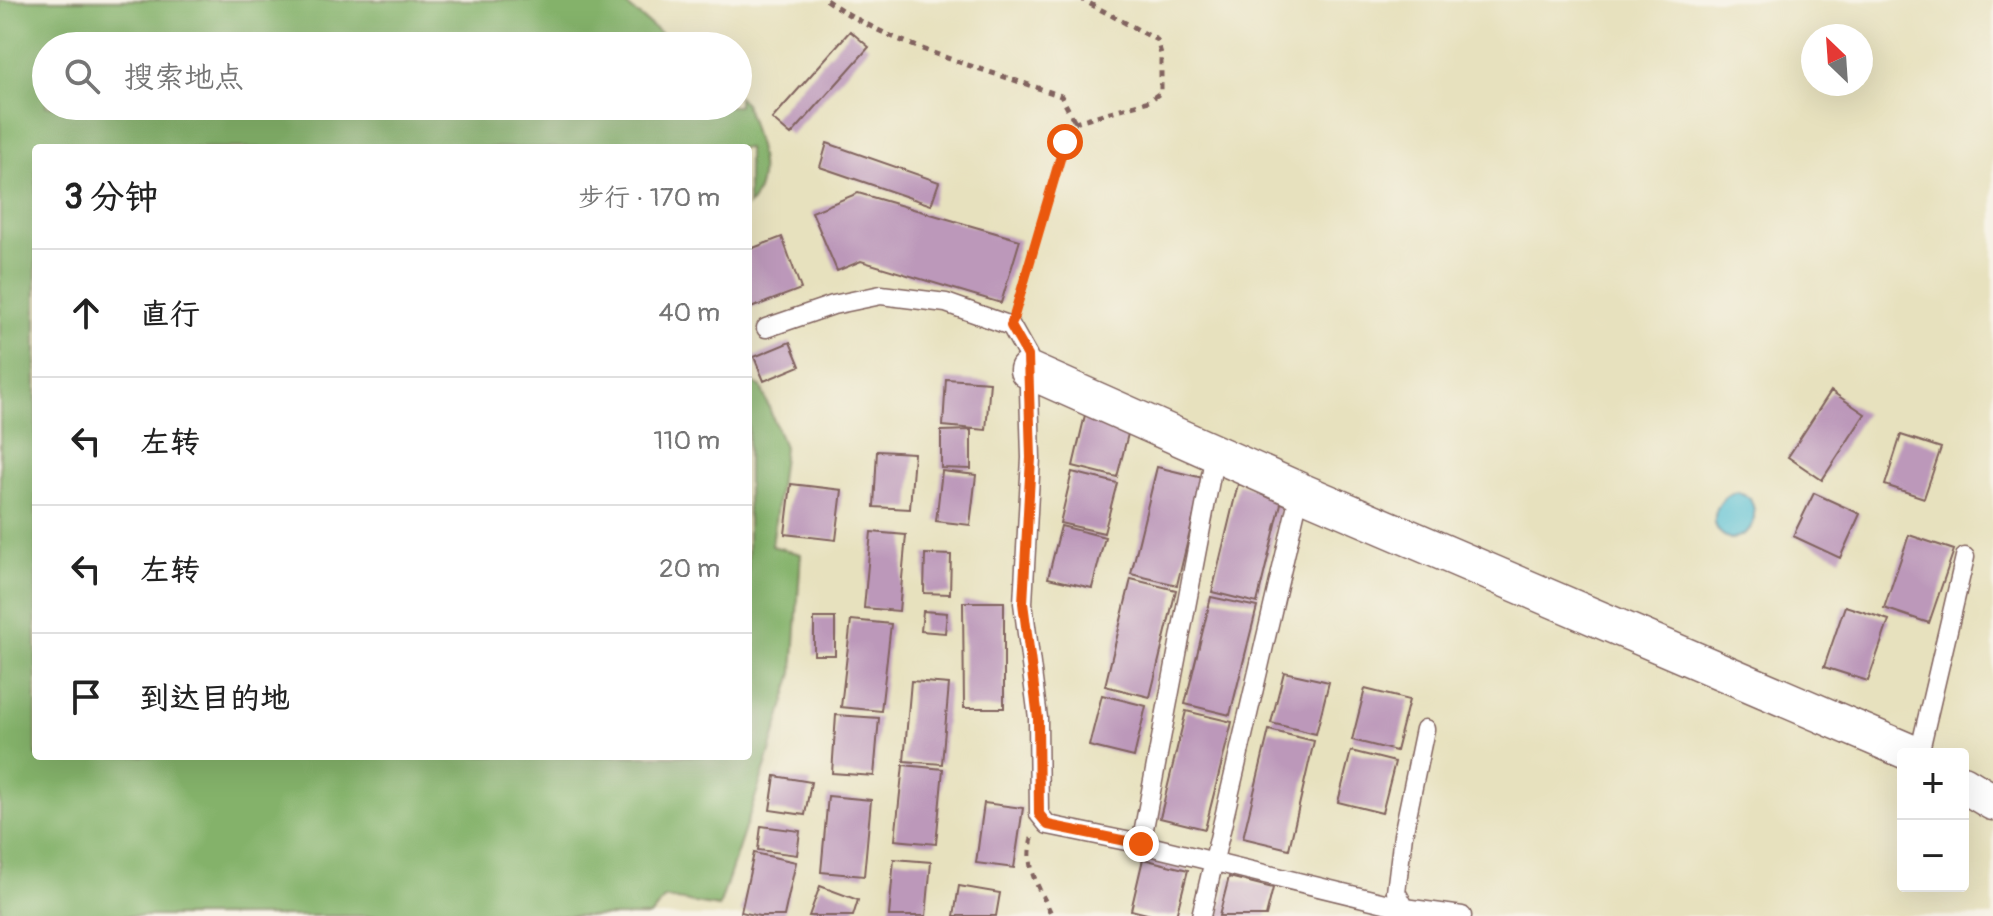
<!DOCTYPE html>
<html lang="zh">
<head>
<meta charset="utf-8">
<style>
  body { margin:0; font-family:Pangolin,"LXGW WenKai TC",sans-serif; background:#f6f6f6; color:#222 }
  .controls { position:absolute; right:24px; bottom:24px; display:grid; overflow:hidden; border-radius:8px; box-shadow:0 8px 32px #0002 }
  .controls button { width:72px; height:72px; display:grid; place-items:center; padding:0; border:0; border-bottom:2px solid #e0e0e0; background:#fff; color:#222; font:40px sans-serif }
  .compass { position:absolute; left:1801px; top:24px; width:72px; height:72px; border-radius:50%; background:#fff; box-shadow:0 8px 32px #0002; rotate:335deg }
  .stop { position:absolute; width:24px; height:24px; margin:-18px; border:6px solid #ea580c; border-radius:50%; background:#fff }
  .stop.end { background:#ea580c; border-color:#fff; box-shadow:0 2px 8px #0008 }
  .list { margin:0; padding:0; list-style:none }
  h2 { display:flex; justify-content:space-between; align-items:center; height:104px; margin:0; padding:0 32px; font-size:34px }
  h2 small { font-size:26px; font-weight:400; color:#767676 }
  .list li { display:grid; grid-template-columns:52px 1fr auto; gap:24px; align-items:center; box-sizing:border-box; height:128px; padding:0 32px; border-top:2px solid #e0e0e0 }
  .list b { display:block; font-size:30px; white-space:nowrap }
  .list em { font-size:26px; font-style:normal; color:#767676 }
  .icon { flex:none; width:44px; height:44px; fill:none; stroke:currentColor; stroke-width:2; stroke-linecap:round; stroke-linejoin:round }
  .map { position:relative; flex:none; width:1993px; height:916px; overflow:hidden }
  .search { position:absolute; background:#fff; box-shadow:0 8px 32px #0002; left:32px; top:32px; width:720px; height:88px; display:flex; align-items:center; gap:20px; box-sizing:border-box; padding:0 28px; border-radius:44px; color:#767676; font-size:30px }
  .panel { position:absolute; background:#fff; box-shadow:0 8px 32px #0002; left:32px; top:144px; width:720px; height:616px; border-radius:8px }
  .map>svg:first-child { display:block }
  .forest { fill:#84b26a; stroke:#67684a; stroke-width:2 }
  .water { fill:#57c0d3; stroke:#50707f; stroke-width:2 }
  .building { fill:#bc98ba }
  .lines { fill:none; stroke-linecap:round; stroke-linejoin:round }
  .service-casing { stroke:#81635e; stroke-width:21 }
  .minor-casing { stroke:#81635e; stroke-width:39 }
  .path { stroke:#81635e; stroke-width:5; stroke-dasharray:6 6; stroke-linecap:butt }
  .service { stroke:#fff; stroke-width:18 }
  .minor { stroke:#fff; stroke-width:36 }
  .route { stroke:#ea580c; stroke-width:10 }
</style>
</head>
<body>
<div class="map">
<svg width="1993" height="916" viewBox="0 0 1993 916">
  <rect width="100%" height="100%" fill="#f7f3e8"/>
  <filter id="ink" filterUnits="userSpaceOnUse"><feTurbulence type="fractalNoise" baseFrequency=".0125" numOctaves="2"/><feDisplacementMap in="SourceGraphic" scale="16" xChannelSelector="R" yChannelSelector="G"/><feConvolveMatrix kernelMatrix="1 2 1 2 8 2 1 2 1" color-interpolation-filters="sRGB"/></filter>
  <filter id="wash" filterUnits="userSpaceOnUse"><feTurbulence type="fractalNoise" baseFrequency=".006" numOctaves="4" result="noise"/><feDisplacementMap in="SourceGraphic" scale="32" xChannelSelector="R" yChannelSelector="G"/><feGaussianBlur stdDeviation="1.8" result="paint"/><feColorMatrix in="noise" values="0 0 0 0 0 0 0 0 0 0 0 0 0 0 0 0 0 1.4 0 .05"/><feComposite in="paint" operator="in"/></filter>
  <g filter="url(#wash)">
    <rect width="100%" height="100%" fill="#e7e1be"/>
    <path class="forest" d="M0 0H620L676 46H46V106H738V97L745 103C754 134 775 178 748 206V148H36V756H748V379L761 387 784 447 772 546 801 554 793 673 766 765 719 907 665 898 650 916H0Z"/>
    <path class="water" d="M1737 492 1750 498C1759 518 1754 534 1731 539 1704 531 1714 497 1737 492Z"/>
    <g id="blocks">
      <path class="building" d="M850 31 869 47 791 135 772 119Z
        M827 143 939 182 931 205 820 167Z
        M858 193 1020 240 1001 303 861 261 837 271 812 212Z
        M782 237 801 289 748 309V250Z
        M790 342 800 366 764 381 754 357Z
        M946 379 990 382 986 430 943 426Z
        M1831 391 1865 414 1822 480 1788 457Z
        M1085 415 1130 426 1117 477 1073 466Z
        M971 430V469L941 468V431Z
        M1901 435 1941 448 1924 498 1885 485Z
        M877 451 914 453 910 509 874 507Z
        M1157 467 1203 478 1177 585 1131 574Z
        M942 471 976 475 970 525 936 521Z
        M1072 472 1117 483 1104 533 1060 523Z
        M791 484 842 490 836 540 785 534Z
        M1238 484 1283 495 1257 603 1212 592Z
        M1814 493 1860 514 1840 558 1793 536Z
        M1061 526 1105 537 1092 588 1048 578Z
        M871 532 906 535 899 611 864 608Z
        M1909 535 1954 550 1929 623 1884 608Z
        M925 554 951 555 950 594 924 593Z
        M1131 579 1176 590 1150 697 1105 686Z
        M1211 597 1257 607 1230 715 1185 704Z
        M963 602H1004V708H964Z
        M1845 606 1889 620 1868 681 1824 667Z
        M923 611 947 613 945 633 921 631Z
        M814 618H835V655H814Z
        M851 620 891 624 881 711 841 707Z
        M1284 672 1329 682 1316 734 1271 723Z
        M911 681 949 684 942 764 904 761Z
        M1365 689 1409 700 1396 751 1352 740Z
        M1102 695 1146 706 1134 757 1089 746Z
        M1186 711 1232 722 1205 829 1160 818Z
        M836 715 879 718 874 776 832 773Z
        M1269 730 1314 741 1289 849 1243 838Z
        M1351 751 1395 762 1382 813 1338 802Z
        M903 765 943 769 936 844 895 840Z
        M775 776 811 782 805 815 770 810Z
        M828 796 871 800 864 876 821 872Z
        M984 803 1023 808 1014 868 976 863Z
        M761 826 800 831 797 855 758 850Z
        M754 853 796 862 784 916H759L741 912Z
        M894 859 931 862 926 916H889Z
        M1143 859 1188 870 1176 916H1155L1131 910Z
        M1229 877 1273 888 1266 916H1219Z
        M820 886 858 900 853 916H809Z
        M959 886 1000 893 996 916H954Z"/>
    </g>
  </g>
  <g filter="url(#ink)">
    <use href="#blocks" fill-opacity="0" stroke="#81635e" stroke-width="2"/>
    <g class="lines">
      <defs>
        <path id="service" d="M766 328 833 305 881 295 946 303 1011 326 1028 356 1031 458 1023 603 1038 718 1039 814 1048 825 1141 844 1405 908
          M1425 729 1403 835 1396 892 1405 908 1462 916
          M1919 754 1965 557
          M1141 844 1215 454
          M1201 916 1300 491"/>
        <path id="minor" d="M1028 370 1300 491 1914 754
          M1963 784 1993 802"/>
      </defs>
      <use href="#service" class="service-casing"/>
      <use href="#minor" class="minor-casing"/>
      <path class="path" d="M826 0C897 49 981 67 1061 96L1075 122
        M1017 306 1065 142 1075 122 1149 101 1161 92V54L1157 40 1083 0
        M1032 838C1024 871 1040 887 1052 916"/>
      <use href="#service" class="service"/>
      <use href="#minor" class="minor"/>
    </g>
  </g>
  <g class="lines" filter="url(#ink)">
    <path class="route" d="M1065 142 1011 326 1028 356 1031 458 1023 603 1038 718 1039 814 1048 825 1141 844"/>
  </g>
</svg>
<div class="controls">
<button>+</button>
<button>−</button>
</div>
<svg class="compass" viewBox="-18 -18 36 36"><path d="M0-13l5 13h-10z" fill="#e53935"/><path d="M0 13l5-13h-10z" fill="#767676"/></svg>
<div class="stop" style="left:1065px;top:142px"></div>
<div class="stop end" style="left:1141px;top:844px"></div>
<div class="search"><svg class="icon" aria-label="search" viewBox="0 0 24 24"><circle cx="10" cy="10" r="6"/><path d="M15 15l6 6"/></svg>搜索地点</div>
<section class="panel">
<h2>3 分钟<small>步行 · 170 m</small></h2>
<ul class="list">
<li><svg class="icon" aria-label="ahead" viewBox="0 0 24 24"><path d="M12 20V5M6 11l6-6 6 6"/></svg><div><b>直行</b></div><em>40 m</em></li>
<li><svg class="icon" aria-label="left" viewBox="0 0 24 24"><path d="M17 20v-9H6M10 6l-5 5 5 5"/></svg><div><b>左转</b></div><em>110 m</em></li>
<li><svg class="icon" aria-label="left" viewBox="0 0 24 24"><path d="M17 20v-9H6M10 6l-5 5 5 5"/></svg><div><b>左转</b></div><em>20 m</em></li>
<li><svg class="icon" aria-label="arrive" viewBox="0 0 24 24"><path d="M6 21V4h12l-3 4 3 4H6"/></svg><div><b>到达目的地</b></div></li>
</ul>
</section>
</div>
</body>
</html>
